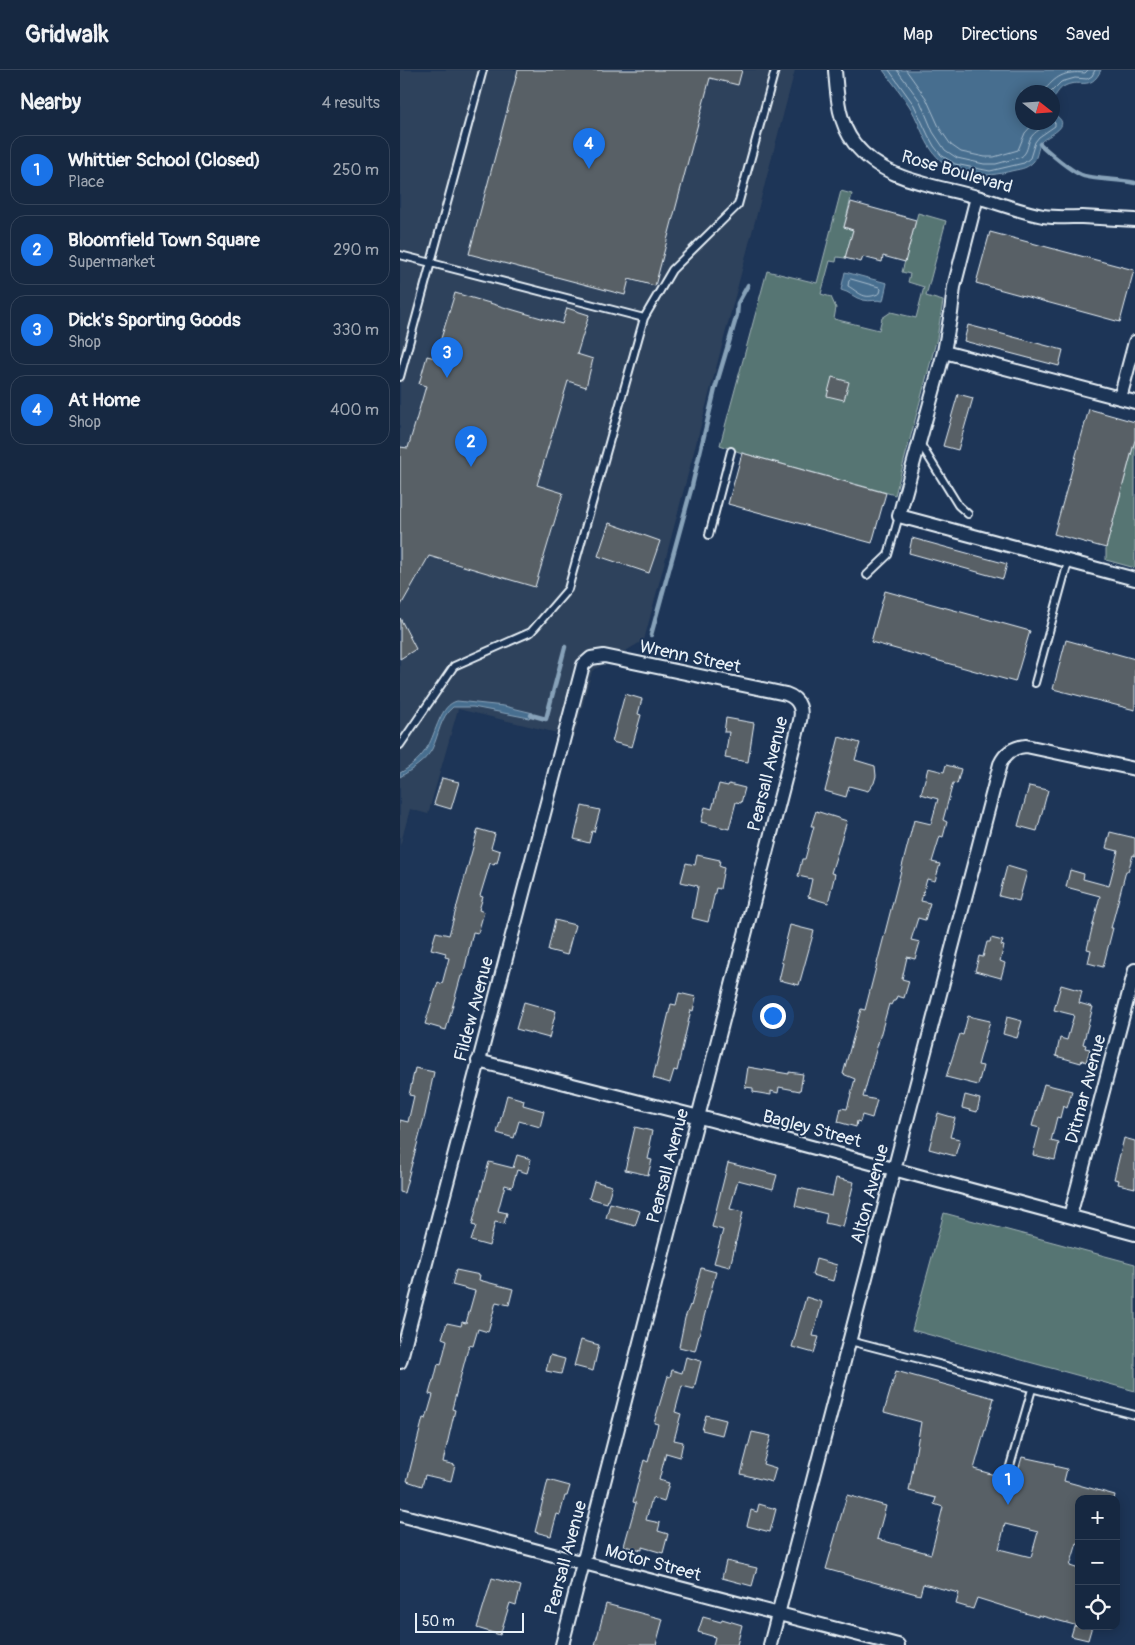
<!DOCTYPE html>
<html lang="en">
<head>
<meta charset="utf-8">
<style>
  body { margin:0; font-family:Pangolin,sans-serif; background:#23344c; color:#f1f3f6 }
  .controls { position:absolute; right:15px; bottom:15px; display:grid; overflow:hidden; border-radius:10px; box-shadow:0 2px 12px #0003 }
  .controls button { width:45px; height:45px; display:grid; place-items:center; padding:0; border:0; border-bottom:1px solid #35445a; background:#162841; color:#f1f3f6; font:25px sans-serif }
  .compass { position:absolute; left:615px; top:15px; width:45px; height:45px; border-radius:50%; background:#162841; box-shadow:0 2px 12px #0003; rotate:107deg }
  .scale { position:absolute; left:15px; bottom:12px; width:109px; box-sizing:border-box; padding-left:5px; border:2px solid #e8f1f8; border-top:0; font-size:14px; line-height:18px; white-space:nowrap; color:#e8f1f8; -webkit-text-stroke:4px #1d3557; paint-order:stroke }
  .you { position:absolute; left:372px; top:945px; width:18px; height:18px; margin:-12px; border:4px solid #fff; border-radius:50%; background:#1a73e8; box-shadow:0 0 0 8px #1a73e833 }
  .badge { display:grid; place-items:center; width:32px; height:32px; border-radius:50%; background:#1a73e8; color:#fff; font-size:16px; font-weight:700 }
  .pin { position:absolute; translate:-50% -41px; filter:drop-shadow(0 1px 2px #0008) }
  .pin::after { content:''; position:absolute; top:26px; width:18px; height:15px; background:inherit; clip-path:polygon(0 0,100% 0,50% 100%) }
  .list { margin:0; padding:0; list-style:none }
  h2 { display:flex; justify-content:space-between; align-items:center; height:65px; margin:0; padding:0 20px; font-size:21px }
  h2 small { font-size:16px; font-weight:400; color:#9ea6b1 }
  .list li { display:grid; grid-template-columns:32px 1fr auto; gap:15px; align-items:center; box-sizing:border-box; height:70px; margin:0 10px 10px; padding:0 10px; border:1px solid #35445a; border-radius:15px }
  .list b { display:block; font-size:19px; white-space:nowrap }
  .list p { margin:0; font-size:16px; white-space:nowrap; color:#9ea6b1 }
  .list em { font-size:16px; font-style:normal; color:#9ea6b1 }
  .icon { flex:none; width:28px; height:28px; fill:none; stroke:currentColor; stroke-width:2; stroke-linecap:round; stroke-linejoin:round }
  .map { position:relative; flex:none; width:735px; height:1575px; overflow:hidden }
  header { display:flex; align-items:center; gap:30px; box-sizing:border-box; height:70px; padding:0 25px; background:#162841; border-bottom:1px solid #35445a }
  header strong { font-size:24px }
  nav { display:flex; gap:28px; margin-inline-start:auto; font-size:18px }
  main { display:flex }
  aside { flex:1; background:#162841 }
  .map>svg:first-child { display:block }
  .built { fill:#2f425c }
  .green { fill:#577573; stroke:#a0b3b6 }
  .water { fill:#476e8f; stroke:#87a2b9 }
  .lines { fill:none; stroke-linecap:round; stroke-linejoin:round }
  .shore { stroke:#a8bdce; stroke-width:1 }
  .stream { stroke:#87a2b9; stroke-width:4.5 }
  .building { fill:#596166; stroke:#e8f1f8; fill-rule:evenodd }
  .lane-casing { stroke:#e8f1f8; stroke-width:10 }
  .street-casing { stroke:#e8f1f8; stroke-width:16 }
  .lane { stroke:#1d3557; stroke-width:6 }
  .street { stroke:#1d3557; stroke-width:12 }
  .labels { text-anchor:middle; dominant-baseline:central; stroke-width:4; stroke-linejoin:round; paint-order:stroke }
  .street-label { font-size:18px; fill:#e8f1f8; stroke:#1d3557 }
</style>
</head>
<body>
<header>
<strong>Gridwalk</strong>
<nav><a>Map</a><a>Directions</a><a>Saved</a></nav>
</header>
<main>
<aside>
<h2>Nearby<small>4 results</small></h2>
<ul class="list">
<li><span class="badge">1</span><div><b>Whittier School (Closed)</b><p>Place</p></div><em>250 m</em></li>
<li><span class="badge">2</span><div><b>Bloomfield Town Square</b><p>Supermarket</p></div><em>290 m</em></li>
<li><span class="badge">3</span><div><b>Dick's Sporting Goods</b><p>Shop</p></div><em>330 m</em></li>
<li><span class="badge">4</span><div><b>At Home</b><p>Shop</p></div><em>400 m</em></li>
</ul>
</aside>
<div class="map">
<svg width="735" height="1575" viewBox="0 0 735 1575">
  <rect width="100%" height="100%" fill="#1d3557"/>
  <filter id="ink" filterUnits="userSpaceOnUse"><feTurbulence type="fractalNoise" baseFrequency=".02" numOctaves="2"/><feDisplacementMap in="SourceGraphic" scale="10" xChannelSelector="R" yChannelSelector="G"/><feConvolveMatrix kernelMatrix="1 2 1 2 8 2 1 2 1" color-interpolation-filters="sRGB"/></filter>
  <g filter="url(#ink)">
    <path class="built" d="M0 0H395L244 570 192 601 174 667 58 639 28 744 10 739 0 776Z"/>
    <path class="green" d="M441 121 452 124 444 157 453 160 445 188 437 187 436 192 430 191 421 224 431 227 436 238 434 249 479 260 482 248 491 242 516 248 524 217 508 212 510 204 502 202 518 143 546 151 526 226 543 231 537 268 495 425 342 383 320 375 367 201 417 213Z
      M735 370V498L706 490V478Z
      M544 1143 735 1194V1321L512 1260Z"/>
    <path class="water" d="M483 0H701C690 23 679 7 663 17 659 19 656 25 653 29L652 22H622V52H652L653 44C676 56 647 65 641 72 637 79 638 88 632 93 626 99 619 99 611 101 592 106 571 108 552 98 527 86 523 59 510 37 502 24 492 12 483 0Z
      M445 202 487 213 483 231C476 229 471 232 463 230 454 228 450 222 441 220Z
      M57 631 104 636 133 643 129 648 73 637H53C40 647 39 665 32 679 26 691 11 700 0 707V703C11 697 22 687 28 676 36 663 40 635 57 631Z"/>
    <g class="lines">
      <path class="shore" d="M489 0 514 35 528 65 534 76 541 85 555 94 590 101 624 93 630 88 635 72 639 67 655 56V53L652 50
        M497 0 520 31 533 62 545 80 557 88 584 94H596L621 87C628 82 627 76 630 69 633 63 639 60 645 56V52
        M506 0 526 28 540 59 551 75 561 82 585 87H594L618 80 625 63 635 52
        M643 22C656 6 664 1 685 3L688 0
        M651 22 661 12 675 8 687 9 692 6 695 0
        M451 209 479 217 481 219 480 223C464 231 460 223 448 216L449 210Z"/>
      <path class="stream" d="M640 74C650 83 671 102 684 106 701 110 718 109 735 113
        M251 565 292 416 315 319 337 245 338 233 348 215
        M131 645 146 649 165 577"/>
    </g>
    <path class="building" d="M118 0H342L338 15 310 8 255 216 229 209 225 225 69 184Z
      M451 132 516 150 505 192 483 186 482 192 463 187 461 192 445 188 453 160 444 157Z
      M590 162 734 200 720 252 576 213Z
      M55 223 162 254 167 238 189 245 177 284 193 289 186 317 168 311 137 415 163 423 135 517 29 486 0 537V377L8 378 26 316 19 314 27 286 35 288Z
      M568 255 663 280 659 296 564 271Z
      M432 307 449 312 444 330 427 326Z
      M558 324 573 328 558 380 543 376Z
      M689 339 735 352V370L706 478 654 464Z
      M342 383 486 423 472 473 328 434Z
      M209 453 260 471 249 503 198 486Z
      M512 468 607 494 603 509 509 483Z
      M485 521 630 561 615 612 471 572Z
      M0 548 16 579 0 589Z
      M666 570 735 589V640L653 619Z
      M225 624 242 629 238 644 241 645 232 677 212 672Z
      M326 648 354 653 348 692 325 688 329 662H324Z
      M439 667 460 673 455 690 475 696 476 706 474 713 468 721 449 716 446 727 425 721Z
      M546 695 561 699 557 714 553 713 543 750 547 752 543 767 540 766 532 792 540 794 535 811 527 809 521 831 530 833 525 850 518 848 511 870 520 872 515 889 507 887 502 909 509 911 504 928 497 926 495 931H493L491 935 489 934 463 1027 477 1030 472 1048 462 1045 460 1052 457 1051 456 1057 438 1052 441 1038 447 1039 455 1009 443 1004 461 939 465 940 514 750 531 754 538 729 521 724 528 698 544 702Z
      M42 708 59 712 51 739 34 734Z
      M319 714 328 716 329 714 345 718 341 733 336 732 329 759 301 752 305 737 312 739Z
      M629 716 648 720 637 761 618 756Z
      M182 736 200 740 194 762 192 761 189 773 174 769Z
      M416 741 447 751 431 803 435 804 428 833 408 827 412 809 398 806 402 789H405L414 756H411Z
      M78 759 95 764 91 778 100 781 97 793 95 792 94 795 90 793 80 826 83 827 79 840 84 842 78 863 73 862 63 906H61L46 960 25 954 38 912 42 914 49 888 45 887 46 883 31 879 36 862 49 865Z
      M710 762 735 768V786L733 785 728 801H726L711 858H713L703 897 688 893 691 880 687 879 700 826 666 817 670 800 684 804 683 809 709 816 718 781 706 778Z
      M297 785 320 790 319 796 324 798 320 819 316 818 308 852 292 848 298 816 281 812 286 793 295 795Z
      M607 796 627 802 619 831 599 826Z
      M155 850 175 855 167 885 148 880Z
      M390 855 414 861 399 915 379 910 383 893 381 892Z
      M591 868 603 871 601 875 604 876 600 891 605 893 601 908 575 901 579 886 583 887 587 872H590Z
      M661 915 682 921 679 933 693 937 683 974 686 975 685 978 690 979 686 992 682 990 681 993 656 986 660 968 667 970 674 945 654 940Z
      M279 923 296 927 293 941 291 940 277 1001 274 1000 270 1013 253 1008 271 934 276 935Z
      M124 932 156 941 149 968 116 959Z
      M568 946 590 951 578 995 583 996 578 1015 546 1007 560 964 563 965Z
      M607 947 622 951 617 968 603 964Z
      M348 997 389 1004V1002L403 1004 400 1021 379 1017 378 1023 371 1021V1025L353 1022V1018L345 1017Z
      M15 998 34 1002 25 1045 4 1123 0 1122V1050L8 1052 14 1026 9 1025Z
      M644 1014 672 1021 667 1038 663 1036 660 1048 657 1047 651 1071 659 1073 655 1090 633 1085 640 1058 632 1056Z
      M107 1025 124 1030 123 1035 144 1041 140 1057 119 1051 114 1068 97 1063Z
      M565 1025 580 1029 577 1042 562 1038Z
      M538 1043 555 1048 550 1067 560 1069 555 1086 529 1079Z
      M235 1057 252 1061 249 1075 251 1076 248 1089 252 1090 248 1105 225 1100Z
      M724 1068 735 1071V1118L718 1114 719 1110 714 1109Z
      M117 1085 131 1089 127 1103 117 1100 112 1117 105 1115 98 1141 107 1143 104 1154 95 1152 89 1176 71 1171 76 1156 72 1155 89 1092 113 1098Z
      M328 1093 377 1105 373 1119 338 1110 330 1139 343 1142 330 1197 314 1193 323 1160 312 1157Z
      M436 1108 454 1112 443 1157 425 1153 427 1144 395 1136 399 1118 432 1126Z
      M194 1111 212 1116 207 1133 189 1128Z
      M210 1133 240 1141 235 1156 206 1148Z
      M416 1189 437 1195 433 1211 412 1205Z
      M301 1198 316 1202 295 1281 279 1277 285 1248 290 1235 291 1236Z
      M56 1200 80 1205 79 1210 113 1219 109 1235 96 1232 88 1262 78 1259 73 1276 69 1275 52 1339 55 1340 43 1392 55 1395 51 1411 25 1405 22 1416 7 1411 23 1348 26 1349 33 1325 29 1324 33 1310H34L38 1294 41 1295 47 1270 42 1268 47 1253 61 1256 62 1252 66 1253 75 1221 52 1215Z
      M406 1227 422 1232 413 1266 419 1267 414 1283 392 1277Z
      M181 1270 199 1275 193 1301 174 1296Z
      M150 1285 165 1289 161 1304 146 1301Z
      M286 1287 301 1291 294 1319 282 1316 275 1342 281 1344 274 1370 283 1372 280 1387 266 1383 259 1410 269 1413 264 1432 252 1428 246 1450 260 1453 258 1461 268 1464 263 1483 242 1477V1480L224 1476 236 1433 233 1432 239 1408 244 1390 248 1392 258 1354 254 1353 268 1306 270 1307 272 1300 282 1303Z
      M496 1301 594 1328 574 1399 615 1411 622 1387 655 1394 654 1396 667 1399 664 1411 715 1425 714 1429H679V1474L677 1473 670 1496 679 1499V1556H692L688 1570 671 1566 674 1556H678L638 1545V1547L577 1528 573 1539 556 1534 559 1523 523 1514 520 1525 426 1499 447 1425 486 1436 477 1469 531 1484 543 1437 534 1434 536 1428 509 1421 521 1352 484 1342ZM605 1454 638 1462 631 1487 599 1479Z
      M306 1345 326 1350 322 1365 302 1360Z
      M352 1362 371 1366 363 1394 376 1398 372 1412 341 1404Z
      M148 1410 170 1416 167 1426H165L160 1445 157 1444 151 1466 135 1462Z
      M359 1434 376 1439 370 1462 347 1456 351 1440 357 1442Z
      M326 1491 357 1498 352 1516 322 1508Z
      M92 1508 121 1516 116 1535 110 1533 100 1565 77 1558Z
      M206 1534 263 1549 256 1575H195Z
      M303 1547 321 1552 322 1549 342 1555 337 1575H313L315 1567 298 1562Z"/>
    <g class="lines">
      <defs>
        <path id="lane" d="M0 185 244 248
          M0 307 83 0
          M520 373 558 435 568 444
          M309 465 331 381
          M467 505 488 485 499 446
          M635 613 668 492
          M0 675 54 596 131 562 168 519 244 248 272 200 338 135 375 0
          M450 1271 735 1345
          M608 1403 632 1319"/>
        <path id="street" d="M435 0C437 25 438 52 454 73 483 111 535 115 577 127 599 133 621 142 643 146 656 148 669 147 682 147 699 148 717 149 735 150
          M577 127 554 217 551 243 544 282 735 332
          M544 282 499 446 735 509
          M720 328 735 272
          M78 991 311 1050 735 1164
          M670 1146 735 900
          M0 1292 183 595 191 588 204 586 386 624C401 629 403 641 399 655L162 1575
          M0 1445 498 1575
          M370 1575 600 694C605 683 613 677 626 676L735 699"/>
      </defs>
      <use href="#lane" class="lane-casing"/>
      <use href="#street" class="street-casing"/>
      <use href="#lane" class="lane"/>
      <use href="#street" class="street"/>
    </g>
  </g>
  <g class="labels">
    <g class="street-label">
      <text transform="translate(557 102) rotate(16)">Rose Boulevard</text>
      <text transform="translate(290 587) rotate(12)">Wrenn Street</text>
      <text transform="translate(368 704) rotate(-76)">Pearsall Avenue</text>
      <text transform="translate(74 939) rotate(-75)">Fildew Avenue</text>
      <text transform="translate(686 1019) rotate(-75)">Ditmar Avenue</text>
      <text transform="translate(412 1059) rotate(15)">Bagley Street</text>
      <text transform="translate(268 1096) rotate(-75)">Pearsall Avenue</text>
      <text transform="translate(470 1124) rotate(-75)">Alton Avenue</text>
      <text transform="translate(166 1488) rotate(-75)">Pearsall Avenue</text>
      <text transform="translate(253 1493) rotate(15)">Motor Street</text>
    </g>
  </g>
</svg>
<div class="controls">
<button>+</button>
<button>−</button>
<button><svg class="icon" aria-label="locate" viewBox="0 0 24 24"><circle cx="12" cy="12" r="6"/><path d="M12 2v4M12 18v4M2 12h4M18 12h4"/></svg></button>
</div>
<svg class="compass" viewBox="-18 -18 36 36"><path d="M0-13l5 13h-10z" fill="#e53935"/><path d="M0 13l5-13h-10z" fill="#9ea6b1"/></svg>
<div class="scale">50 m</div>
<div class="you"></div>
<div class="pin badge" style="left:608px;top:1435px">1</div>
<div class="pin badge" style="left:71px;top:397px">2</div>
<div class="pin badge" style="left:47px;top:308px">3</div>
<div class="pin badge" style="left:189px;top:99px">4</div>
</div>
</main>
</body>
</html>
